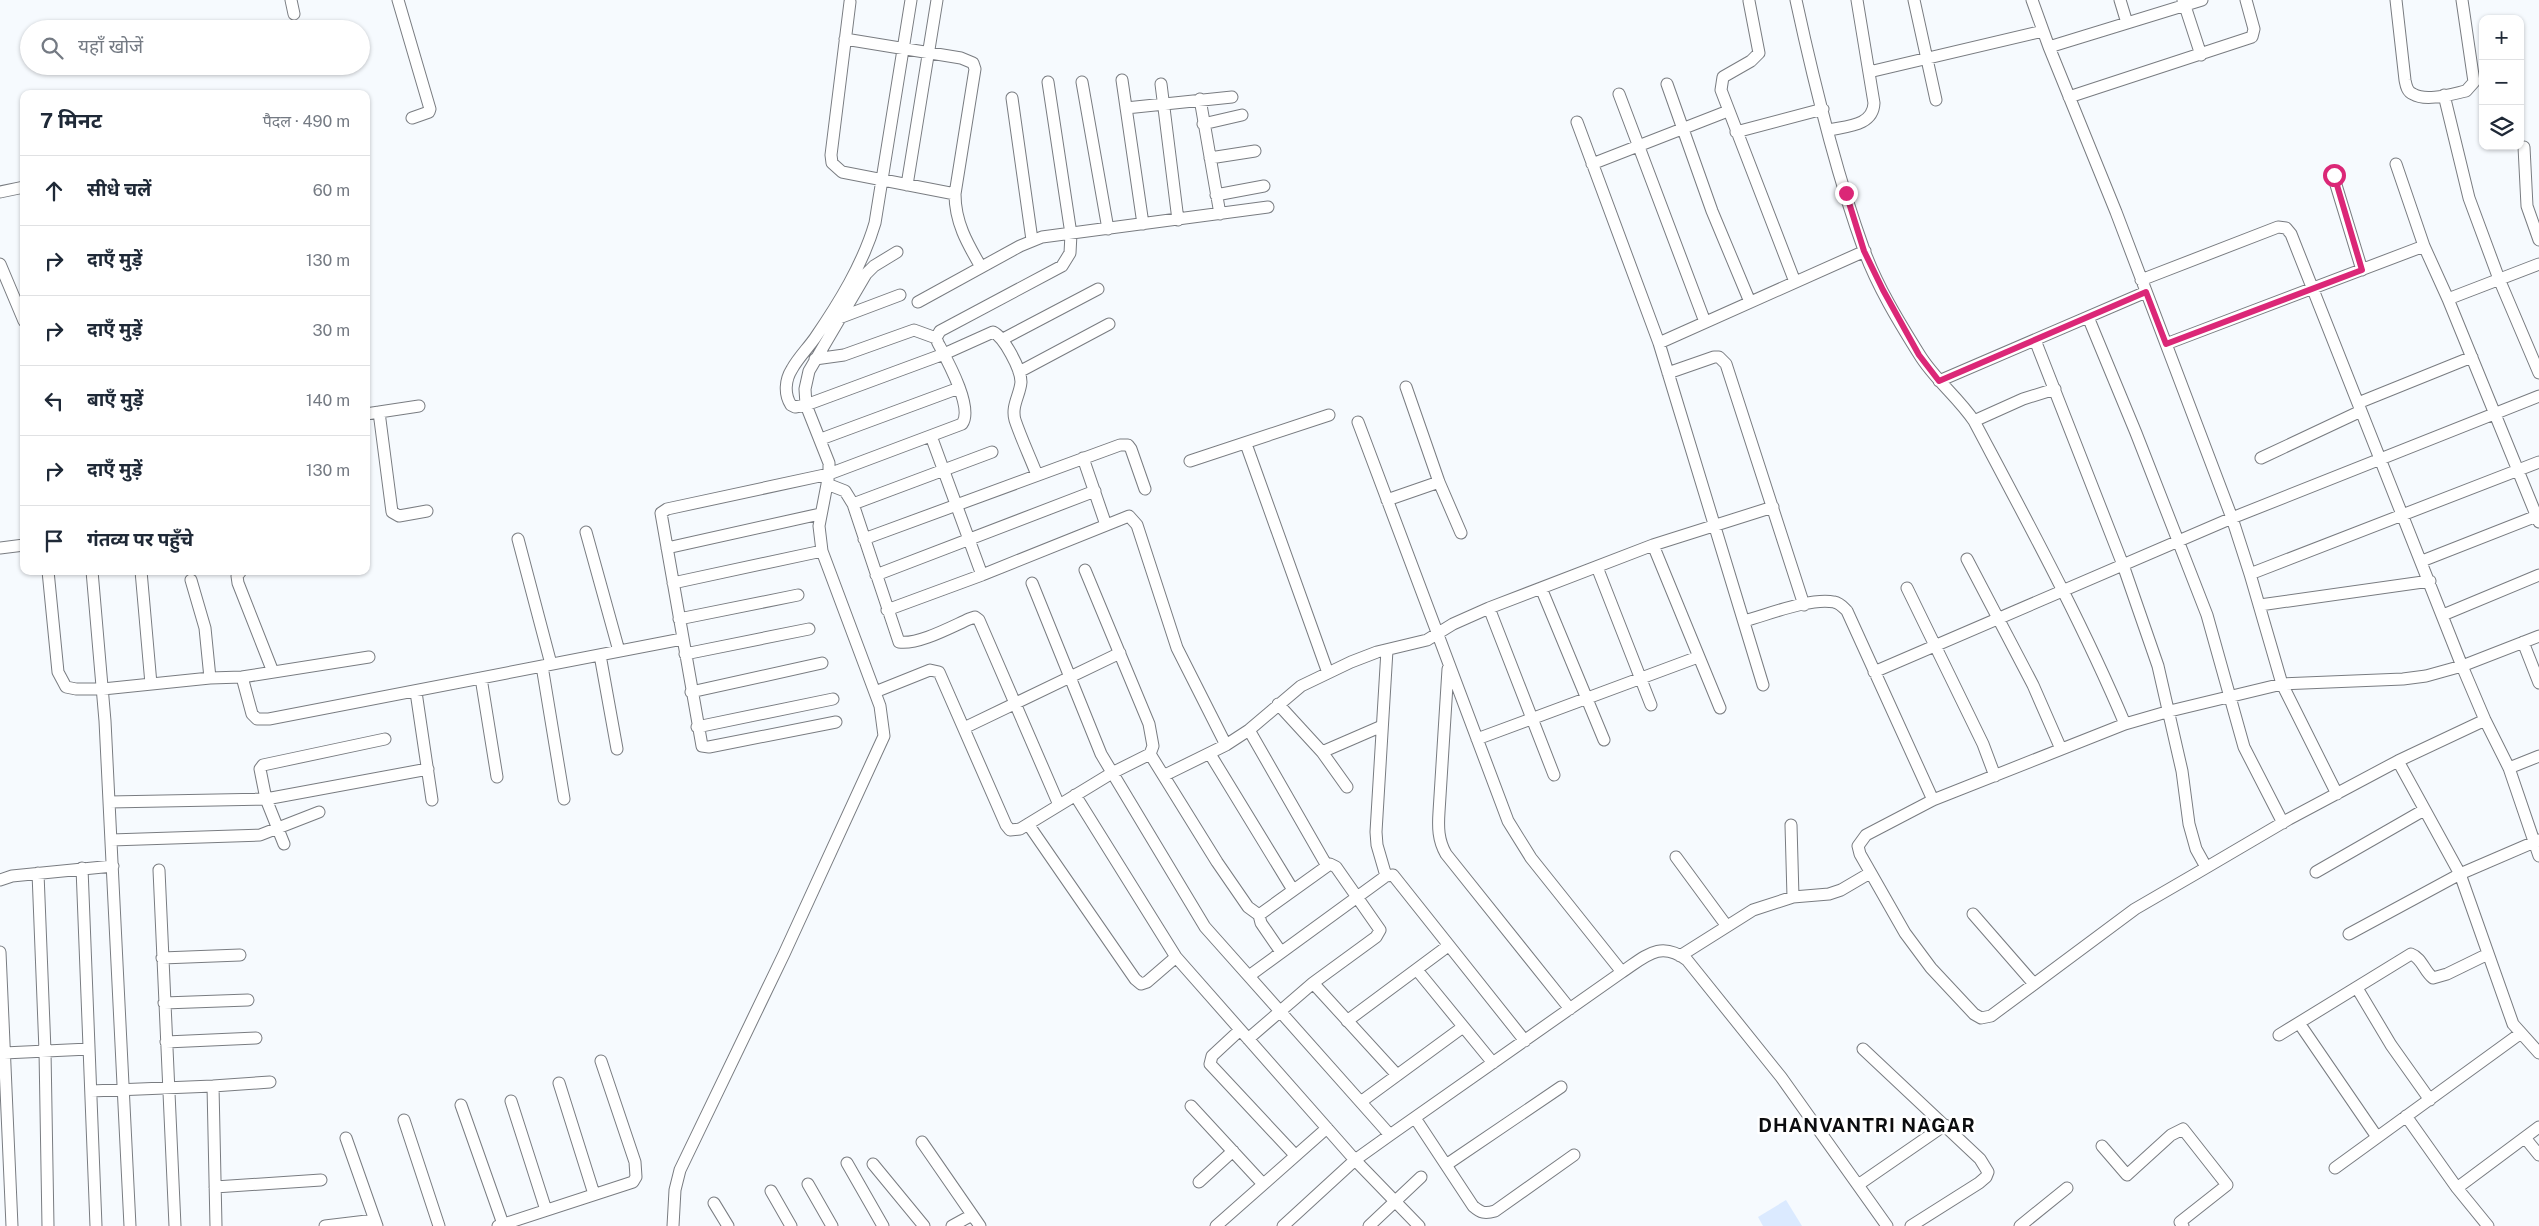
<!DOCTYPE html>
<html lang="hi">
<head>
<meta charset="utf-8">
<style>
  body { margin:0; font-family:"Public Sans","Noto Sans Devanagari",sans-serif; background:#f6f6f7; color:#1f2937 }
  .controls { position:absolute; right:15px; top:15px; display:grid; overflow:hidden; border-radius:10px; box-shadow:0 1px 4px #0004 }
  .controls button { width:45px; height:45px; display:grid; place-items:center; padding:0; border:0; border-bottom:1px solid #e0e1e3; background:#fff; color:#1f2937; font:25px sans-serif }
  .stop { position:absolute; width:15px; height:15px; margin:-11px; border:4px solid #db2777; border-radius:50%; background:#fff }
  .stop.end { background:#db2777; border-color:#fff; box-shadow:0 1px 5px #0008 }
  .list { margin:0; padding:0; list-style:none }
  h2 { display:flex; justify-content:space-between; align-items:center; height:65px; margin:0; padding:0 20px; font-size:21px }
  h2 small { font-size:16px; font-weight:400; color:#747a83 }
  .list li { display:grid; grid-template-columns:32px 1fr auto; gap:15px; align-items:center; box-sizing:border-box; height:70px; padding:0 20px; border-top:1px solid #e0e1e3 }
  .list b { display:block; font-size:19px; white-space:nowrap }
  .list em { font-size:16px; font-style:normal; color:#747a83 }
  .icon { flex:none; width:28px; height:28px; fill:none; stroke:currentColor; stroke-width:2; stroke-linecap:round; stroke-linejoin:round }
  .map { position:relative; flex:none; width:2539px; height:1226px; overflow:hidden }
  .search { position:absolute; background:#fff; box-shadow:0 1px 4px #0004; left:20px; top:20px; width:350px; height:55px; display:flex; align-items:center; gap:12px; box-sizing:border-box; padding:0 18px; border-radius:28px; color:#747a83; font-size:19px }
  .panel { position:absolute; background:#fff; box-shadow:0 1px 4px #0004; left:20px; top:90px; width:350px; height:485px; border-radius:10px }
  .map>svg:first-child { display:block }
  .green { fill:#dbeaff }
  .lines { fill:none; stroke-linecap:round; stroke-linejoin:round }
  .minor-casing { stroke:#797c81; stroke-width:13 }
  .minor { stroke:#fff; stroke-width:11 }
  .route { stroke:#db2777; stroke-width:6 }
  .labels { text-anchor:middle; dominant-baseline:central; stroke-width:5; stroke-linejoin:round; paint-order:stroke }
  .district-label { font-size:19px; font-weight:bold; letter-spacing:1px; fill:#0c0d0f; stroke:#fff }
</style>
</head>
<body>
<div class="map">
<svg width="2539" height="1226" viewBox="0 0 2539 1226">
  <rect width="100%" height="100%" fill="#f6fafe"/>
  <path class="green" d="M1786 1200 1802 1226H1763L1758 1217Z"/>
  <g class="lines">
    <defs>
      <path id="minor" d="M291 0 294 14
        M398 0 430 109 429 112 412 118
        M911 0 875 223C863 264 839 303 815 338 808 348 798 358 792 369 785 380 784 394 791 405L795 407 806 405 944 354 993 332C1004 337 1021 369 1021 382 1020 395 1011 406 1015 420 1021 438 1030 457 1037 475
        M1796 0C1814 83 1835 170 1864 250 1877 286 1899 322 1919 354 1934 379 1958 397 1974 421 2027 521 2081 620 2125 724
        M1914 0 1936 100
        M2032 0 2049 47 2116 212 2232 518 2250 574 2282 684 2337 794
        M2120 0 2127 23
        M2183 0 2201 55
        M2396 0 2405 80C2406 85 2407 92 2413 94 2426 102 2452 94 2466 91L2474 82 2462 0
        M1749 1 1759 53 1751 61 1723 77 1721 90 1795 282
        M850 2 831 155 832 163 842 172 955 194
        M845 39 961 58 973 63 975 69 955 194C955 222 967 243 981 267
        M2049 47 2202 0
        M1869 72 2043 31
        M1122 80 1143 224
        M1082 82 1108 229
        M1161 84 1178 220
        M1667 84 1712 211 1750 302
        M1619 94 1705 322
        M2444 95 2469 198 2499 279 2539 373
        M2069 97 2252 37 2254 29 2246 0
        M1012 98 1032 240
        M1200 99 1220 214
        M1126 108 1232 97
        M1577 122 1659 343 1763 685
        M1203 124 1242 115
        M1829 130C1847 126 1873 126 1874 103L1857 0
        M1736 132 1823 109
        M2524 147 2527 206 2539 240
        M1210 158 1255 151
        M1592 164 1728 111
        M2396 164 2424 246 2448 299 2539 522
        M2333 175 2362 270
        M907 185 937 0
        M0 192 24 187
        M1216 195 1264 186
        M0 264 24 321
        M2141 280 2278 227 2286 228 2291 234 2462 666 2485 720 2509 768 2539 856
        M2448 299 2539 264
        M918 302 1020 246 1042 237 1268 207
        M2088 317 2136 433 2207 615 2244 747 2283 823
        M839 318 900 295
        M1003 339 1098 289
        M2035 340 2123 565 2158 666 2182 771 2189 824 2196 849 2206 867
        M1659 343 1865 251
        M2166 344 2424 246
        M815 359 844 355 914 330 936 338
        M1019 372 1109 324
        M1668 373 1714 357H1719L1726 364 1804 605
        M1939 381 2146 292
        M1406 387 1439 482 1461 533
        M2358 403 2472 357
        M379 412 392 512 399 516 427 511
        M366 414 419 406
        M1974 421 2023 399 2055 389
        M1358 422 1508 821 1531 858 1622 972
        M931 436 982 575
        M821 439 959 388
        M1246 444 1328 673
        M1083 458 1106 525
        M2261 458 2361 411
        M1190 461 1329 415
        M827 484 845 491 853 504 899 642C918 645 951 627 969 619L975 617 979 620 1059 805
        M1387 500 1439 482
        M853 504 992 452
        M586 532 619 651
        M518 539 551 664
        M864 539 1120 445H1128L1131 449 1145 489
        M1653 545 1720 708
        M0 548 24 545
        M667 548 820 514
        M1967 559 2033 685 2061 749
        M2422 561 2539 515
        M1597 567 1651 705
        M1085 570 1149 724 1153 746 1150 754
        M48 571 58 672 66 687 76 689H103L210 678 242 677 369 657
        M92 571 105 721 130 1226
        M141 571 151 684
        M241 571 237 576 238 583 273 672
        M2250 574 2539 462
        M876 575 1095 491
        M191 580 205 628 210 678
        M673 583 822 551
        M1032 583 1101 754 1205 927 1390 1135
        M1541 588 1604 740
        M1907 588 1983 744 1995 776
        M2260 605 2430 581
        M1489 608 1554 775
        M887 610 982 575 1129 516 1137 525 1177 648 1226 745
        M2443 615 2539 575
        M679 619 798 595
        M1744 621C1767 615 1811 597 1834 602 1840 603 1843 607 1847 611L1933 800
        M2523 642 2539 683
        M685 654 809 629
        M600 655 617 749
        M542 666 564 799
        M1448 669 1439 812C1438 827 1438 840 1446 854L1570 1009
        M1874 672 2232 518 2539 396
        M242 677 252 714 257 719H269L682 639
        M481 678 497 777
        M416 692 432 800
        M691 692 822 663
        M875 692 930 670 939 672 1006 825 1010 830 1020 829 1112 773 1150 754 1217 862 1248 907 1259 915
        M1278 704 1322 752 1347 787
        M2485 720 2398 761 2289 819 2197 873 2135 909 1991 1016 1981 1018 1974 1014 1931 968 1905 933 1860 854 1858 846 1866 835 1933 800 2125 724 2170 711 2282 684 2403 679 2426 676 2462 666 2539 636
        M836 722 709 747 702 746 661 513 667 509 829 474 962 424C974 408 947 360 938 343L936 338 940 331 1062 266 1070 253 1071 234 1048 82
        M697 727 833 699
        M964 728 1120 653
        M1249 730 1327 866
        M1477 739 1698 657
        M1322 752 1382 726
        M1210 754 1293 890
        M2398 761 2460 874 2513 1024 2539 1053
        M2509 768 2539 756
        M1165 775 1226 745 1249 730 1301 686 1351 662 1377 652 1427 640 1453 624 1489 608 1653 545 1773 507
        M1075 795 1176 957 1355 1160 1419 1226
        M109 802 266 799 428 769
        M1028 824 1135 979 1141 984 1147 982 1176 957
        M1791 825 1793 897
        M111 840 260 835 319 812
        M284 844 266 799 260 769 263 765 385 739
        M1676 857 1726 925
        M82 868 96 1226
        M159 870 175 1226
        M2316 872 2424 810
        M38 873 45 1051 48 1226
        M1386 876 1377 845 1376 832 1387 650
        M0 880 12 876 113 866
        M1973 914 2034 984
        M2349 934 2460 874 2539 840
        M0 952 12 1226
        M1680 956 1753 910 1793 897 1829 894 1841 890 1870 873
        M162 958 240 955
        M1417 970 1493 1063
        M1249 976 1386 876 1393 875 1525 1041
        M1313 983 1397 1075
        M2357 988 2391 1045 2430 1100
        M164 1003 248 1000
        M1347 1021 1448 946
        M2299 1023 2377 1137
        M1240 1030 1212 1056 1210 1064 1295 1155
        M2279 1035 2411 954C2422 958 2424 971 2433 978L2447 974 2488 954
        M1248 1039 1313 983 1376 937 1380 930 1336 867 1330 864 1259 915 1261 923 1281 952
        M166 1042 256 1038
        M1863 1049 1980 1159 1988 1172 1986 1177 1979 1183 1911 1226
        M4 1053 89 1049
        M559 1083 594 1194
        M213 1086 216 1226
        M91 1091 213 1086 270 1082
        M511 1101 546 1210
        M1362 1101 1463 1027
        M461 1105 503 1224
        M1191 1106 1263 1184
        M2406 1116 2457 1188 2488 1226
        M1415 1118 1473 1206C1481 1213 1485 1214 1495 1211L1574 1155
        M404 1120 439 1226
        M346 1138 377 1226
        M2526 1139 2539 1155
        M922 1142 980 1226
        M2102 1146 2127 1175 2171 1135 2183 1129 2227 1185 2180 1222 2183 1226
        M847 1163 883 1226
        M873 1164 924 1226
        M1446 1165 1561 1087
        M2335 1168 2521 1033
        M1199 1182 1233 1151
        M808 1184 832 1226
        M1858 1185 1945 1125
        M215 1187 321 1180
        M2457 1188 2539 1127
        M771 1191 791 1226
        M714 1203 728 1226
        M325 1226 375 1220
        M498 1226 633 1182 636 1177 635 1162 601 1061
        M673 1226 675 1190 680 1170 784 954 884 736 880 706 822 551 819 526 829 474V463L806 405 805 389 809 371 866 274 874 266 897 252
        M952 1226 972 1215
        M1216 1226 1327 1128
        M1283 1226 1355 1160 1390 1135 1622 972C1646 956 1660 940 1687 960L1781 1077 1887 1226
        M1369 1226 1421 1177
        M2020 1226 2067 1188"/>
    </defs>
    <use href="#minor" class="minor-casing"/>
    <use href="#minor" class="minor"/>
  </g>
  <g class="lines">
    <path class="route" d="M1846 193 1864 251 1883 290 1919 355 1939 381 2146 292 2166 344 2362 270 2334 175"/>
  </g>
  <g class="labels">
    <g class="district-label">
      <text x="1867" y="1125">DHANVANTRI NAGAR</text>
    </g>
  </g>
</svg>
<div class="controls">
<button>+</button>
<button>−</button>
<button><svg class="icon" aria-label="layers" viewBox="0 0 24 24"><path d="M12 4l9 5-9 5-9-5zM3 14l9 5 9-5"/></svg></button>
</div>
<div class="stop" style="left:2334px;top:175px"></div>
<div class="stop end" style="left:1846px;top:193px"></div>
<div class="search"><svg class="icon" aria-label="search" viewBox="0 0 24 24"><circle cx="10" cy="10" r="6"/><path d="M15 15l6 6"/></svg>यहाँ खोजें</div>
<section class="panel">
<h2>7 मिनट<small>पैदल · 490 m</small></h2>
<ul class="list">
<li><svg class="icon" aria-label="ahead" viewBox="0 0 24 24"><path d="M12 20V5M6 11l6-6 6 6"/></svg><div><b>सीधे चलें</b></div><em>60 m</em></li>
<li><svg class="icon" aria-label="right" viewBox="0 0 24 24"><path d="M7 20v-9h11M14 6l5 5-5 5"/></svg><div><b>दाएँ मुड़ें</b></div><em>130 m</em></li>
<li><svg class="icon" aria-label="right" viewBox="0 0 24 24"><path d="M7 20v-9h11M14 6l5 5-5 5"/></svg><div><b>दाएँ मुड़ें</b></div><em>30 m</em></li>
<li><svg class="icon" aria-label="left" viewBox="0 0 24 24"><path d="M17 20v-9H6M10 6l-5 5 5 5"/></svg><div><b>बाएँ मुड़ें</b></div><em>140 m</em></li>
<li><svg class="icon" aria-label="right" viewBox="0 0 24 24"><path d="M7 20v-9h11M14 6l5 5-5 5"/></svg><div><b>दाएँ मुड़ें</b></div><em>130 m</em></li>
<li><svg class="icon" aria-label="arrive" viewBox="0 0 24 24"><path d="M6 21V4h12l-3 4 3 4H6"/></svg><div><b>गंतव्य पर पहुँचे</b></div></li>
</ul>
</section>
</div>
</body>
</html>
